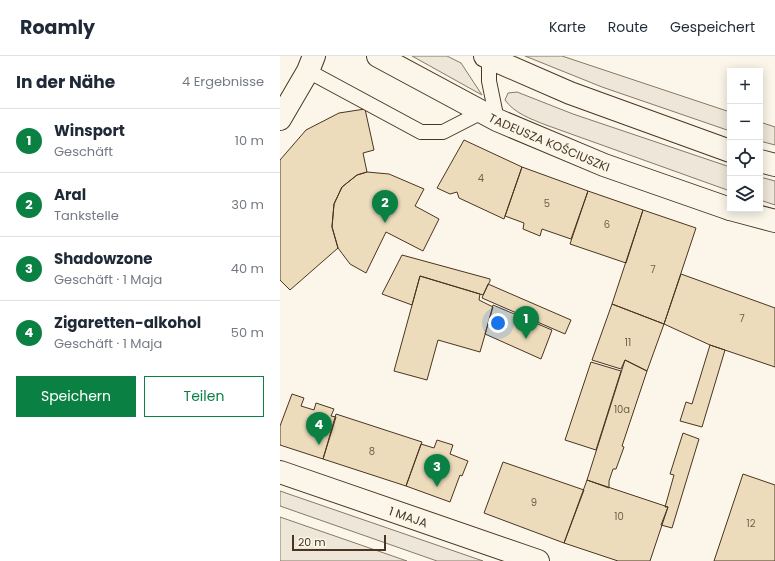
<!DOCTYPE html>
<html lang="de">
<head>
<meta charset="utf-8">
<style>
  body { margin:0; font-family:Poppins,sans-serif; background:#f2f2f3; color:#1f2937 }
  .controls { position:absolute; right:12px; top:12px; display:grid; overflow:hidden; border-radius:0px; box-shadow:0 2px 10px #0003 }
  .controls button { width:36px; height:36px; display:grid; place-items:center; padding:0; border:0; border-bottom:1px solid #e0e1e3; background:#fff; color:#1f2937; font:20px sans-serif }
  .scale { position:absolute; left:12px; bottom:10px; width:94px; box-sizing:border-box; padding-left:4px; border:2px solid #4a3520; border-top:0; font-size:11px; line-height:14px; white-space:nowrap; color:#4a3520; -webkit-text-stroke:3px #fbf6e9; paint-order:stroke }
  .you { position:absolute; left:218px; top:267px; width:14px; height:14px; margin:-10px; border:3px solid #fff; border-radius:50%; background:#1a73e8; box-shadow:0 0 0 6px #1a73e833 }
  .badge { display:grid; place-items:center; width:26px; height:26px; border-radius:50%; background:#0b8043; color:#fff; font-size:13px; font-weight:700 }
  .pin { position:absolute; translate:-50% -33px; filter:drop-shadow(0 1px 2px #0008) }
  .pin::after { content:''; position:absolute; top:21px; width:14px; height:12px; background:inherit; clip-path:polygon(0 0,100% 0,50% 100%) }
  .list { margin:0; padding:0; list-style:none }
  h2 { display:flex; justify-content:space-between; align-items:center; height:52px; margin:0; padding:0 16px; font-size:17px }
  h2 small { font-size:13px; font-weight:400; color:#747a83 }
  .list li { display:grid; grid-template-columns:26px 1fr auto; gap:12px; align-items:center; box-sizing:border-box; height:64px; padding:0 16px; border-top:1px solid #e0e1e3 }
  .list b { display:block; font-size:15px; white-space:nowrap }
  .list p { margin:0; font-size:13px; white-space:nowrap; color:#747a83 }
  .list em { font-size:13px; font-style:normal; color:#747a83 }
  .actions { display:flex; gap:8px; padding:12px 16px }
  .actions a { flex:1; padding:9px 0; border:1px solid #0b8043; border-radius:0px; text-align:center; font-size:14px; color:#0b8043 }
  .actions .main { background:#0b8043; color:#fff }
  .icon { flex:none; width:22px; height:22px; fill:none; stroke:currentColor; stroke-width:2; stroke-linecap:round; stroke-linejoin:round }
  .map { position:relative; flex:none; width:495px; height:505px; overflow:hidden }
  header { display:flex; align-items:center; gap:24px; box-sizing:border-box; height:56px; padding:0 20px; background:#fff; border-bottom:1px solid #e0e1e3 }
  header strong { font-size:19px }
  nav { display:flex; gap:22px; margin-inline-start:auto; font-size:14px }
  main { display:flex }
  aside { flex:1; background:#fff }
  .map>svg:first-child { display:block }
  .green { fill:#ede6d9; stroke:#887966 }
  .building { fill:#ecdcbc; stroke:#4a3520 }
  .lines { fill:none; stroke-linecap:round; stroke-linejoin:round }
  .service-casing { stroke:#4a3520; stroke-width:16 }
  .minor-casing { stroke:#4a3520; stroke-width:24 }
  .primary-casing { stroke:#4a3520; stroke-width:24 }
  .service { stroke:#fbf6e9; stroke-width:14 }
  .minor { stroke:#fbf6e9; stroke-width:22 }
  .primary { stroke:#fbf6e9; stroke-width:22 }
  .labels { text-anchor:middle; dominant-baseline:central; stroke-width:3; stroke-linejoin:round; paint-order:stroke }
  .number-label { font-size:10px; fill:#725f47 }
  .street-label { font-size:12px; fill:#4a3520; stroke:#fbf6e9 }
</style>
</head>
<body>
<header>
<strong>Roamly</strong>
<nav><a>Karte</a><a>Route</a><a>Gespeichert</a></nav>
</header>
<main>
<aside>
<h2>In der Nähe<small>4 Ergebnisse</small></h2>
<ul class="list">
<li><span class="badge">1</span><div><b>Winsport</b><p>Geschäft</p></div><em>10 m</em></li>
<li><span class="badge">2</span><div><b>Aral</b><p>Tankstelle</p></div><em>30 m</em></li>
<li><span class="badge">3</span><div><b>Shadowzone</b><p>Geschäft · 1 Maja</p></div><em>40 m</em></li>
<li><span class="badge">4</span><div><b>Zigaretten-alkohol</b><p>Geschäft · 1 Maja</p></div><em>50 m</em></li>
</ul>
<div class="actions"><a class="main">Speichern</a><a>Teilen</a></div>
</aside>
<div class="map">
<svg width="495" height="505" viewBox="0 0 495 505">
  <rect width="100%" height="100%" fill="#fbf6e9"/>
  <path class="green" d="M132 0H167L181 7 202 39Z
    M245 0H282L450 56V75L322 31Z
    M237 36 293 58 450 111V135L266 69C251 63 234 57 225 44L228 37Z
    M480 66 495 71V89L480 85Z
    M480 121 495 125V149L480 144Z
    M0 435 203 505H157L0 450Z
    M0 461 127 505H0Z"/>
  <path class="building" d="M85 53 94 94 83 97 87 116 77 119 62 131 54 148 52 171 58 192 10 234 0 224V104L26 74 59 57Z
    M184 84 242 111 224 163 179 142 177 136 170 138 157 132Z
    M242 111 308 135 291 183 262 173 260 180 243 173 244 167 225 160Z
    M87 116 109 118 144 133 135 150 159 163 143 195 106 176 86 217 70 208 58 192 52 171 54 148 62 131 77 119Z
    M308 135 363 154 346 207 290 188Z
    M363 154 416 172 384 268 332 248Z
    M122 199 210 223V225L203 239 140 220 132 249 102 238Z
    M401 218 495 252V311L430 289 384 268Z
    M140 220 200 238 199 244 213 251 200 296 158 284 147 324 114 315Z
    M208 228 291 264 285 278 202 242Z
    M332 248 384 268 367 315 345 304 341 313 312 304Z
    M213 249 272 274 261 303 205 278Z
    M430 289 445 294 422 371 400 365 406 346 412 348Z
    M345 304 367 315 342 390 344 391 336 413H333L329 425V432L307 424Z
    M311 306 341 315 316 394 285 384Z
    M12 338 24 342 21 350 34 354 36 347 54 353 51 360 56 361 43 403 0 389V370Z
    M56 358 142 386 126 430 43 403Z
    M403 377 419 383 392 472 381 469 388 451H385L394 419 390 418Z
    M157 384 173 389 170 398 188 405 182 420 180 419 170 446 126 430 141 388 154 392Z
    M223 406 304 434 284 487 204 457Z
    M463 418 495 429V505H434Z
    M307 424 388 451 370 505H338L284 487Z"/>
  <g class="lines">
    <defs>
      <path id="service" d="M209 0V25L217 64
        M28 15 141 76H163L202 56"/>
      <path id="minor" d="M0 63 28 15 34 0"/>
      <g id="primary">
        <path id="s1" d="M98 0 217 64 324 109 450 153"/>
        <path d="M205 0 290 37 450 95"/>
        <path d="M480 105 495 109"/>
        <path d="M450 153 495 165"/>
        <path id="s2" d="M0 416 258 505"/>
      </g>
    </defs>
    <use href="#service" class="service-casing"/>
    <use href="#minor" class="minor-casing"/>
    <use href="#primary" class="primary-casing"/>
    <use href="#service" class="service"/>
    <use href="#minor" class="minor"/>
    <use href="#primary" class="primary"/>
  </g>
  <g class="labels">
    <g class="number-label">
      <text x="201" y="122">4</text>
      <text x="267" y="147">5</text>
      <text x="327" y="168">6</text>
      <text x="373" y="213">7</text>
      <text x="462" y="262">7</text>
      <text x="348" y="286">11</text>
      <text x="342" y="353">10a</text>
      <text x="92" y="395">8</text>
      <text x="254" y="446">9</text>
      <text x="339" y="460">10</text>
      <text x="471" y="467">12</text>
    </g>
    <g class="street-label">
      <text stroke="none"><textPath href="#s1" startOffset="192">TADEUSZA KOŚCIUSZKI</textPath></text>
      <text stroke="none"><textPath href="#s2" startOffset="136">1 MAJA</textPath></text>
    </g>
  </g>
</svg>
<div class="controls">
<button>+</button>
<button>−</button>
<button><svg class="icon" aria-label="locate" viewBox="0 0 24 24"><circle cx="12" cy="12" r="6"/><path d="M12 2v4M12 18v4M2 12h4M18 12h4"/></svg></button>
<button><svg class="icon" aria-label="layers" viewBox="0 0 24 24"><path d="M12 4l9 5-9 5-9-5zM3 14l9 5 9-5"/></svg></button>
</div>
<div class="scale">20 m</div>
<div class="you"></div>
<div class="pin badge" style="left:246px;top:283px">1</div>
<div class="pin badge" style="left:105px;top:167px">2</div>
<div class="pin badge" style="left:157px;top:431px">3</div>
<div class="pin badge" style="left:39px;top:389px">4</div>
</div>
</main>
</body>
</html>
